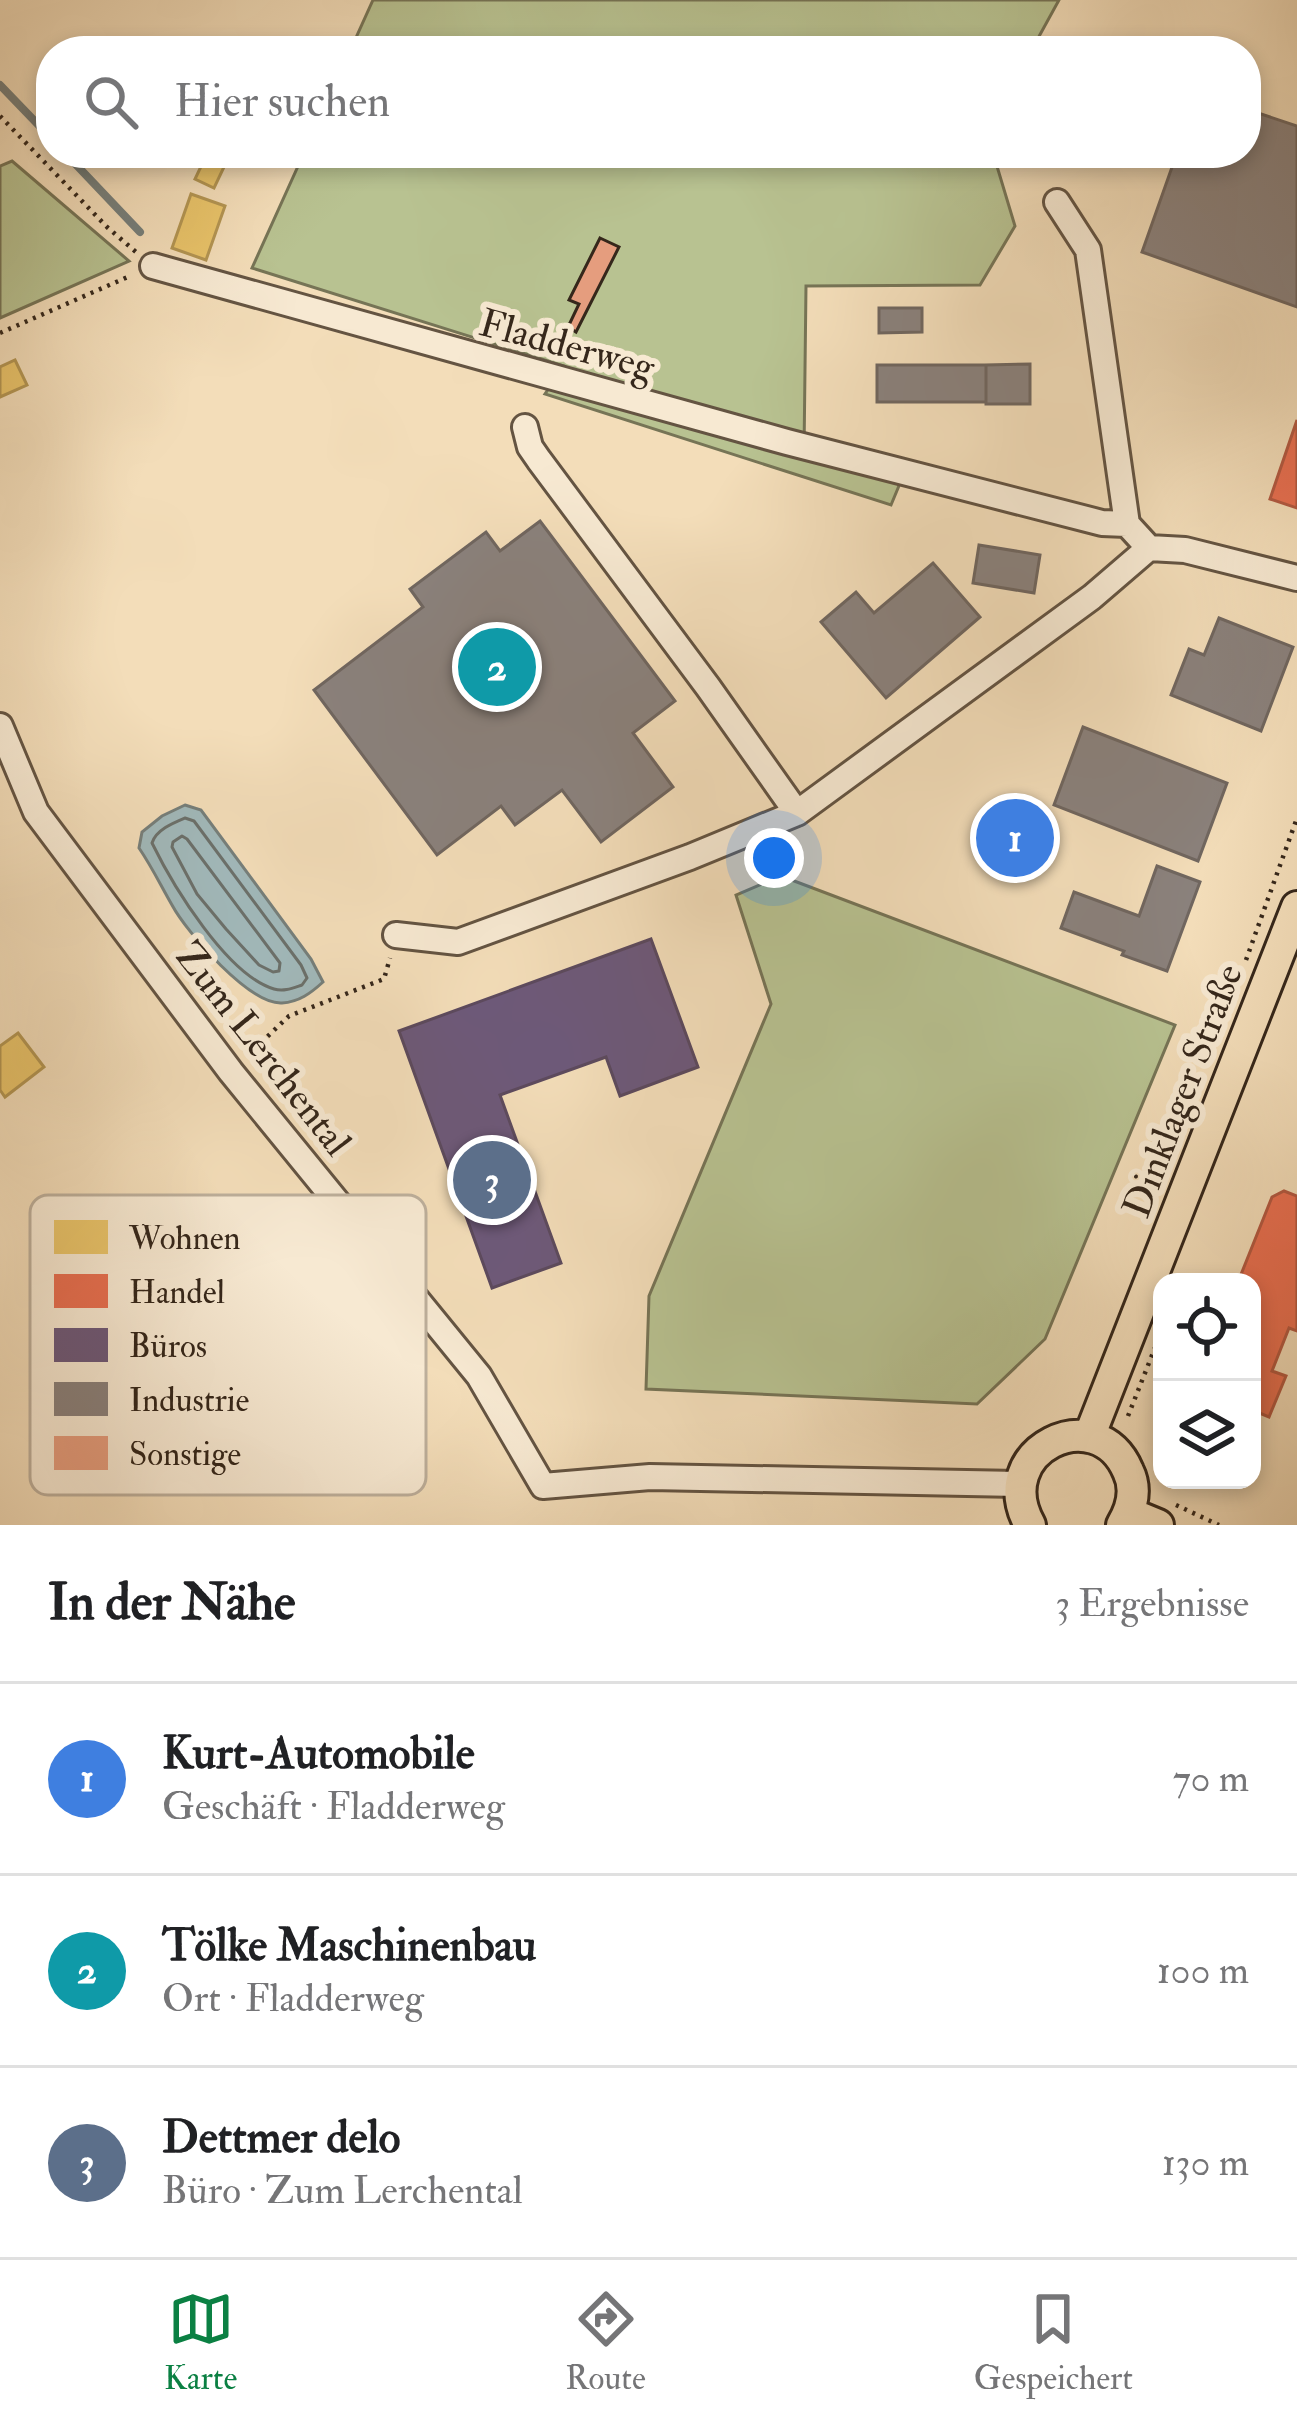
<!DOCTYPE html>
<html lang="de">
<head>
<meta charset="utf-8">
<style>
  body { margin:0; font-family:"IM FELL Double Pica",serif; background:#f6f6f6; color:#202124 }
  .controls { position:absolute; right:36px; bottom:36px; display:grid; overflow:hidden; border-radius:24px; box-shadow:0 6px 18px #0003 }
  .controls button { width:108px; height:108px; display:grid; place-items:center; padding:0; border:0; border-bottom:3px solid #e0e0e0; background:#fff; color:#202124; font:60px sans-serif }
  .you { position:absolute; left:774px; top:858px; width:42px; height:42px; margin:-30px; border:9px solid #fff; border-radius:50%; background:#1a73e8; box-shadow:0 0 0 18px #1a73e833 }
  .badge { display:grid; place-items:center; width:78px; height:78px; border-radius:50%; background:#0b8043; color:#fff; font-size:39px; font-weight:700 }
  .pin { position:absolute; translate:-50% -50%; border:6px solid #fff; box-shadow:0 3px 12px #0006 }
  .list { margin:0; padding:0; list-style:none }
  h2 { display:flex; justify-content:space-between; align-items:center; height:156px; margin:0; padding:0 48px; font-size:51px }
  h2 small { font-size:39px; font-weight:400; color:#757577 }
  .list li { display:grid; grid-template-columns:78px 1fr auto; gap:36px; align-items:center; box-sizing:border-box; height:192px; padding:0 48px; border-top:3px solid #e0e0e0 }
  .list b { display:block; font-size:45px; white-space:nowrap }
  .list p { margin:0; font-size:39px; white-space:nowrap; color:#757577 }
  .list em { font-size:39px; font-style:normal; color:#757577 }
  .icon { flex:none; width:66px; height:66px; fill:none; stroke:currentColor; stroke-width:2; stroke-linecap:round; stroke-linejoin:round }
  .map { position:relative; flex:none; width:1297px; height:1525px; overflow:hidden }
  .search { position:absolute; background:#fff; box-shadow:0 6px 18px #0003; left:36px; right:36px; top:36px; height:132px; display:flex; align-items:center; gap:30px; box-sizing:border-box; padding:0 42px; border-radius:48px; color:#757577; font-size:45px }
  .sheet { height:732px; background:#fff }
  nav { display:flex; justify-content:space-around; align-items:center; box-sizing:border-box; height:168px; border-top:3px solid #e0e0e0; background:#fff; font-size:33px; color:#757577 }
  nav a { display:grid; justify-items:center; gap:6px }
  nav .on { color:#0b8043 }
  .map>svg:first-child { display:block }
  .green { fill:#b8c291; stroke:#767456; stroke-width:3 }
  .water { fill:#a1b9bb; stroke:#767f7b; stroke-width:3 }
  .homes { fill:#e9c46a; stroke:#b39552; stroke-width:3 }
  .shops { fill:#e76f51; stroke:#b25941; stroke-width:3 }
  .offices { fill:#6d597a; stroke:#5c4a5e; stroke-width:3 }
  .industry { fill:#8a817c; stroke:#70665f; stroke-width:3 }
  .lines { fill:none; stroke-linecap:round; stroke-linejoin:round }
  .shore { stroke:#6b706b; stroke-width:3 }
  .stream { stroke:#767f7b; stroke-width:8 }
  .building { fill:#e59d7e; stroke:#35271b; stroke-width:3 }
  .minor-casing { stroke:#645442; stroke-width:30 }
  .major-casing { stroke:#35271b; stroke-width:36 }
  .path { stroke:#35271b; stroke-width:4.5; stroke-dasharray:3 6; stroke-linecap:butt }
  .minor { stroke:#f7e9d2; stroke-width:24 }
  .major { stroke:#f3ddb9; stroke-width:30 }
  .labels { text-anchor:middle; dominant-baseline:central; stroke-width:12; stroke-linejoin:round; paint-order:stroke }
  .street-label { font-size:39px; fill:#35271b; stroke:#f7e9d2 }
  .key { fill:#f7e9d2; stroke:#bdaf9b; stroke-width:3 }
  .key-label { font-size:33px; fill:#35271b }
</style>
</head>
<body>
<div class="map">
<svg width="1297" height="1525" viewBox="0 0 1297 1525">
  <rect width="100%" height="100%" fill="#f3ddb9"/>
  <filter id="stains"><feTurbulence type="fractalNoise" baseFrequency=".00167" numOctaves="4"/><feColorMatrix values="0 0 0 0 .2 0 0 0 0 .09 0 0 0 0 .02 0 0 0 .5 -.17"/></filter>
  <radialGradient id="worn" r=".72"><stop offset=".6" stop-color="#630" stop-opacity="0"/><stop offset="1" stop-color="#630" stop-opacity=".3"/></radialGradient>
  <path class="green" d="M373 0H1059L1031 51H350Z
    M304 153H993L1015 226 980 285 806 286 804 453 903 476 891 505 545 394 564 366 252 268Z
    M12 161 129 261 0 318V166Z
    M781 876 1175 1025 1045 1339 977 1404 646 1389 649 1296 771 1004 736 895Z"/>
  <path class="water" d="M185 805 201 810 311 959 323 982C311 993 299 1002 282 1003 250 1005 187 933 172 905 161 886 152 867 139 848L142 832 162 816Z"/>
  <path class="homes" d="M205 158 224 167 214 188 195 179Z
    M191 194 225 206 206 260 172 248Z
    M15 360 27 385 0 397V367Z
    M18 1033 44 1067 5 1097 0 1090V1046Z"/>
  <path class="shops" d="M1297 420V508L1270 499Z
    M1284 1191 1297 1196V1331L1289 1328 1272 1371 1286 1376 1269 1417 1252 1410V1282H1238L1272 1197Z"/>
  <path class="offices" d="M651 939 698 1067 620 1096 606 1057 500 1095 561 1263 492 1288 399 1031Z"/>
  <path class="industry" d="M1246 109 1297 126V307L1142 252 1177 153H1246Z
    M879 308H922V332L879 333Z
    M1030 364V404H986V365Z
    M877 365H986V402H877Z
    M540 521 675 701 633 733 673 787 601 842 562 790 515 825 501 806 437 855 314 690 423 607 410 589 486 532 500 551Z
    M979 545 1040 555 1034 593 973 583Z
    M933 563 980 617 886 698 821 622 856 592 874 613Z
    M1219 618 1293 647 1261 731 1171 695 1189 649 1204 655Z
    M1083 727 1227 783 1198 861 1054 805Z
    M1157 866 1200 882 1167 971 1122 955 1124 951 1061 928 1074 892 1139 916Z"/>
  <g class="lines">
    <path class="shore" d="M185 818 194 821 301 965 307 978 302 985C293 988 284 992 274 989 227 975 173 886 152 843 156 830 173 823 185 818Z
      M182 836 187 839 280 963 279 971 273 972 259 965 226 929 197 894 172 847 173 842Z"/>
    <path class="stream" d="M0 85 51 138
      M65 153 140 232"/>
  </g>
  <path class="building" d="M600 238 619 247 576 332 568 327 579 304 569 300Z"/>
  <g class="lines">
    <defs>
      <path id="minor" d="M1057 202 1088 250 1127 524 1149 548 1185 550 1297 578
        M153 266 787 442 1102 523 1127 524
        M525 427 530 447 539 460 708 687 797 813
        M0 726 36 812 231 1072 479 1376 543 1486 650 1477 1020 1484
        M396 935 458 942 690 857 797 813 1092 597 1149 548"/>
      <path id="major" d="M1089 1437 1297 907
        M1129 1513 1158 1525
        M1030 1525C988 1450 1097 1398 1128 1471 1137 1489 1132 1508 1122 1525"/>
    </defs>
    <use href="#minor" class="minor-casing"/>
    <use href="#major" class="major-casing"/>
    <path class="path" d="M0 116 107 227 136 252
      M0 333 130 276
      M1246 960 1297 818
      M248 1055 289 1016 384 979 390 958
      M1128 1416 1162 1330
      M1176 1505 1219 1525"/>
    <use href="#minor" class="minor"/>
    <use href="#major" class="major"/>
  </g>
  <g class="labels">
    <g class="street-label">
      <text transform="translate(567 345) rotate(15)">Fladderweg</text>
      <text transform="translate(263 1049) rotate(52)">Zum Lerchental</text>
      <text transform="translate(1183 1091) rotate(-69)">Dinklager Straße</text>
    </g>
  </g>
  <rect x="30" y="1195" width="396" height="300" rx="18" class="key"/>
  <rect x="54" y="1220" width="54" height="34" fill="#e9c46a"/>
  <rect x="54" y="1274" width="54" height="34" fill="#e76f51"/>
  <rect x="54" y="1328" width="54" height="34" fill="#6d597a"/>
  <rect x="54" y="1382" width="54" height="34" fill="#8a817c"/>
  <rect x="54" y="1436" width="54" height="34" fill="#e59d7e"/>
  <g class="key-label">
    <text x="129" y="1249">Wohnen</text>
    <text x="129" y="1303">Handel</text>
    <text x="129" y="1357">Büros</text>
    <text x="129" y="1411">Industrie</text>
    <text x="129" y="1465">Sonstige</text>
  </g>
  <rect width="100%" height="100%" filter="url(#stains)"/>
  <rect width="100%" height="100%" fill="url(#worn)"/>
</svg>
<div class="controls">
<button><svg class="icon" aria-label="locate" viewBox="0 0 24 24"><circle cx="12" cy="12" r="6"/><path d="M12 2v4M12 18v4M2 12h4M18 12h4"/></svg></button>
<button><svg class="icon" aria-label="layers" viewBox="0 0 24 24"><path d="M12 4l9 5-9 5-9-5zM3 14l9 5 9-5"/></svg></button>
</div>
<div class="you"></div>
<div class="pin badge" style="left:1015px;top:838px;background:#3f7fe0">1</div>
<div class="pin badge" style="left:497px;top:667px;background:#0f9aa8">2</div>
<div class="pin badge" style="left:492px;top:1180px;background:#5c6f8a">3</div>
<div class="search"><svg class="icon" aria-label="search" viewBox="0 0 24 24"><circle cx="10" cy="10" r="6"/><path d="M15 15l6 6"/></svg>Hier suchen</div>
</div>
<section class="sheet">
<h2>In der Nähe<small>3 Ergebnisse</small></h2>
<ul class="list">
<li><span class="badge" style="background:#3f7fe0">1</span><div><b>Kurt-Automobile</b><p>Geschäft · Fladderweg</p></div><em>70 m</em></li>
<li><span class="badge" style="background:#0f9aa8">2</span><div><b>Tölke Maschinenbau</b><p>Ort · Fladderweg</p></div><em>100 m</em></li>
<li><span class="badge" style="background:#5c6f8a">3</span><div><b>Dettmer delo</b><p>Büro · Zum Lerchental</p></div><em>130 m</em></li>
</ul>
</section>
<nav>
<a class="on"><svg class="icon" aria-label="map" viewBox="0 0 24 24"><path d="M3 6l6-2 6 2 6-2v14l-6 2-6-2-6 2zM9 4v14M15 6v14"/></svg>Karte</a>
<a><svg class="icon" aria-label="directions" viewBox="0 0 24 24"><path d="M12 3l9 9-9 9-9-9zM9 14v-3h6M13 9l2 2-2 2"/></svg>Route</a>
<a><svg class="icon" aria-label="saved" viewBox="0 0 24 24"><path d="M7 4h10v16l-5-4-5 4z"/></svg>Gespeichert</a>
</nav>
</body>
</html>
